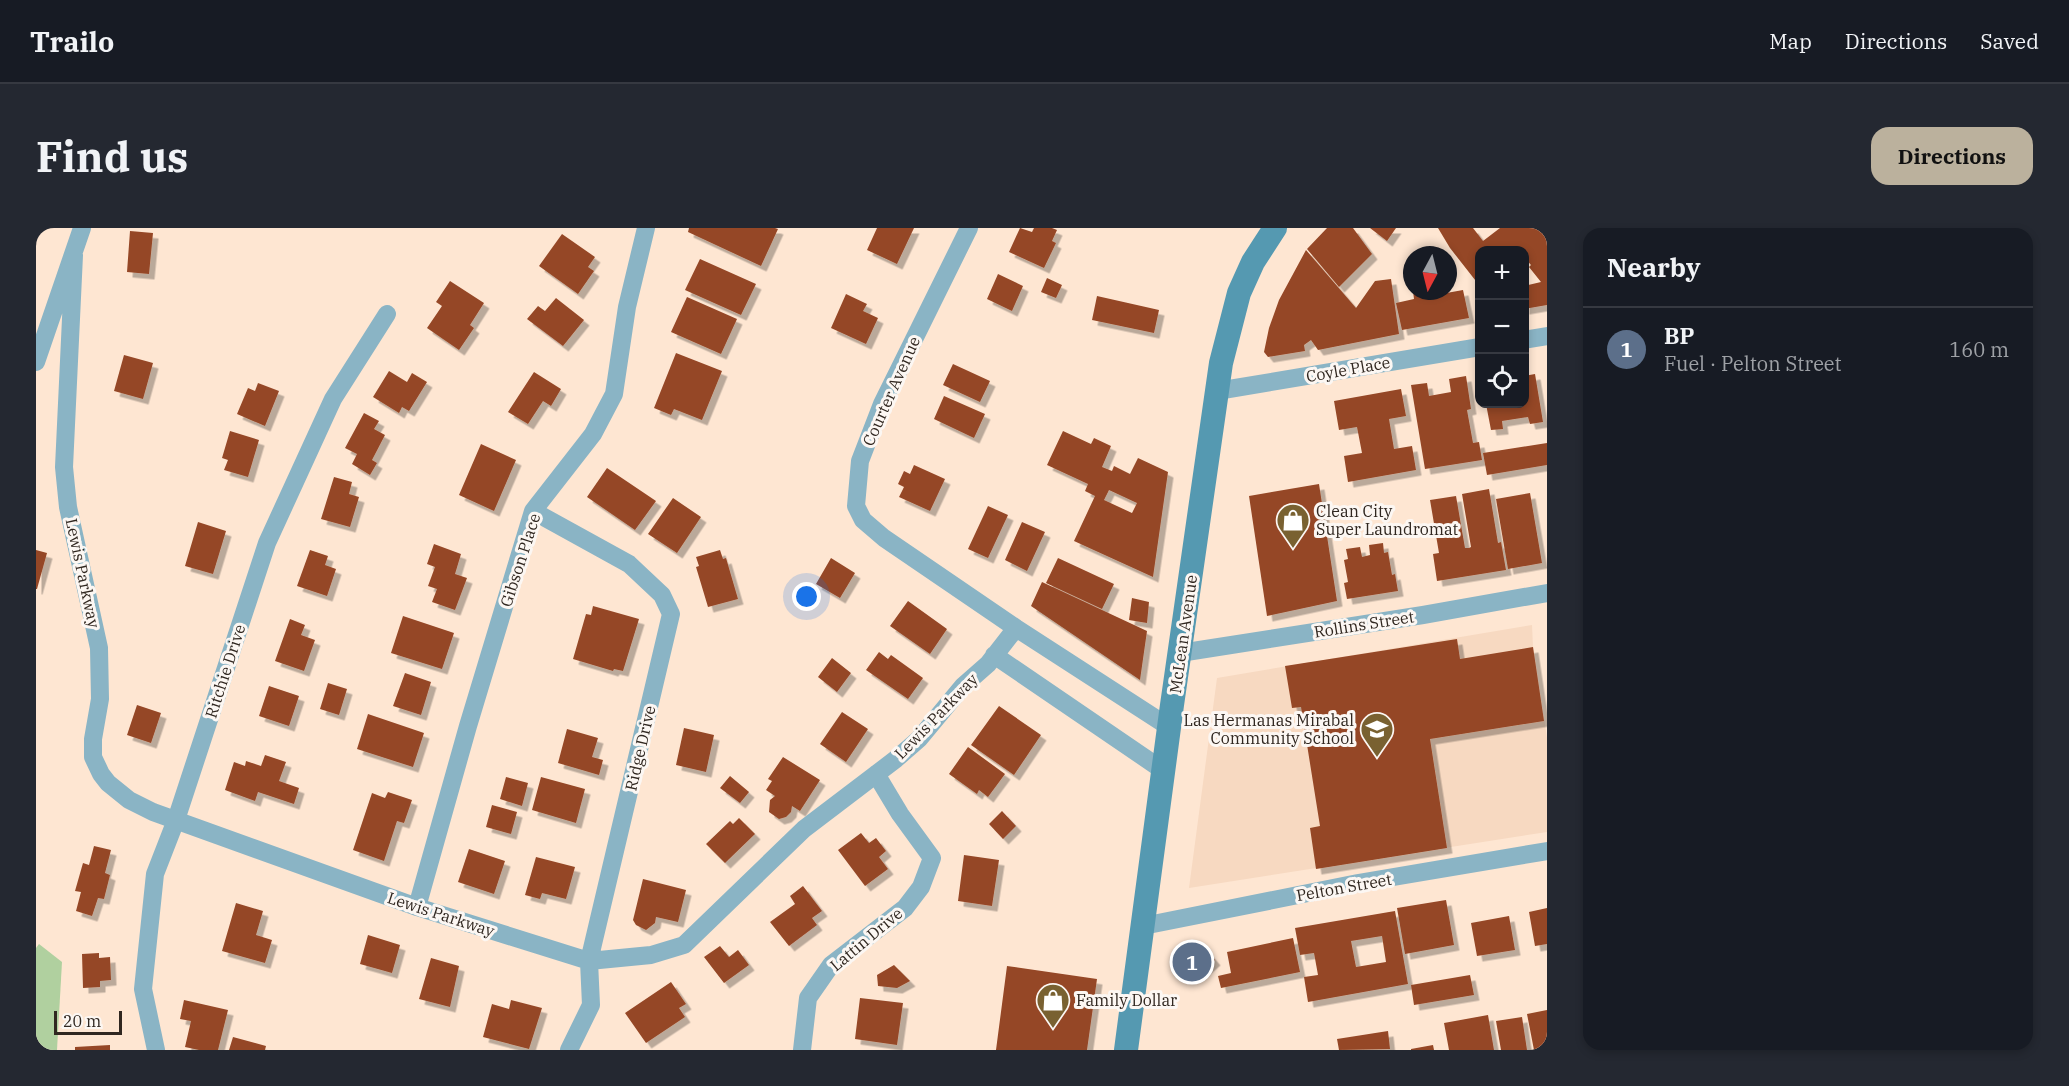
<!DOCTYPE html>
<html lang="en">
<head>
<meta charset="utf-8">
<style>
  body { margin:0; font-family:"IBM Plex Serif",serif; background:#242831; color:#f1f3f6 }
  .controls { position:absolute; right:18px; top:18px; display:grid; overflow:hidden; border-radius:12px; box-shadow:0 3px 9px #0003 }
  .controls button { width:54px; height:54px; display:grid; place-items:center; padding:0; border:0; border-bottom:2px solid #363941; background:#171b24; color:#f1f3f6; font:30px sans-serif }
  .compass { position:absolute; left:1367px; top:18px; width:54px; height:54px; border-radius:50%; background:#171b24; box-shadow:0 3px 9px #0003; rotate:187deg }
  .scale { position:absolute; left:18px; bottom:15px; width:68px; box-sizing:border-box; padding-left:6px; border:3px solid #302720; border-top:0; font-size:16px; line-height:21px; white-space:nowrap; color:#302720; -webkit-text-stroke:4px #fcf7f3; paint-order:stroke }
  .you { position:absolute; left:771px; top:369px; width:21px; height:21px; margin:-15px; border:4px solid #fff; border-radius:50%; background:#1a73e8; box-shadow:0 0 0 9px #1a73e833 }
  .badge { display:grid; place-items:center; width:39px; height:39px; border-radius:50%; background:#bbb19d; color:#fff; font-size:20px; font-weight:700 }
  .pin { position:absolute; translate:-50% -50%; border:3px solid #fff; box-shadow:0 2px 6px #0006 }
  .list { margin:0; padding:0; list-style:none }
  h2 { display:flex; justify-content:space-between; align-items:center; height:78px; margin:0; padding:0 24px; font-size:26px }
  h2 small { font-size:20px; font-weight:400; color:#9ea1a6 }
  .list li { display:grid; grid-template-columns:39px 1fr auto; gap:18px; align-items:center; box-sizing:border-box; height:84px; padding:0 24px; border-top:2px solid #363941 }
  .list b { display:block; font-size:22px; white-space:nowrap }
  .list p { margin:0; font-size:20px; white-space:nowrap; color:#9ea1a6 }
  .list em { font-size:20px; font-style:normal; color:#9ea1a6 }
  .icon { flex:none; width:33px; height:33px; fill:none; stroke:currentColor; stroke-width:2; stroke-linecap:round; stroke-linejoin:round }
  .map { position:relative; flex:none; width:1511px; height:822px; overflow:hidden; border-radius:18px }
  header { display:flex; align-items:center; gap:36px; box-sizing:border-box; height:84px; padding:0 30px; background:#171b24; border-bottom:2px solid #363941 }
  header strong { font-size:28px }
  nav { display:flex; gap:33px; margin-inline-start:auto; font-size:21px }
  .intro { display:flex; align-items:center; justify-content:space-between; box-sizing:border-box; height:144px; padding:0 36px }
  h1 { margin:0; font-size:42px }
  .button { padding:15px 27px; border-radius:18px; background:#bbb19d; color:#111; font-size:21px; font-weight:700 }
  main { display:flex; gap:36px; padding:0 36px }
  aside { flex:1; background:#171b24; border-radius:18px; box-shadow:0 3px 9px #0003 }
  .map>svg:first-child { display:block }
  .built { fill:#f7d9c1 }
  .green { fill:#b0d09f }
  .building { fill:#954726; fill-rule:evenodd; filter:url(#shadow) }
  .lines { fill:none; stroke-linecap:round; stroke-linejoin:round }
  .street { stroke:#8ab4c5; stroke-width:18 }
  .secondary { stroke:#5599b1; stroke-width:24 }
  .labels { text-anchor:middle; dominant-baseline:central; stroke-width:6; stroke-linejoin:round; paint-order:stroke }
  .street-label { font-size:16px; fill:#302720; stroke:#fcf7f3 }
  .poi-label { font-size:16px; fill:#302720; stroke:#fcf7f3; text-anchor:start }
</style>
</head>
<body>
<header>
<strong>Trailo</strong>
<nav><a>Map</a><a>Directions</a><a>Saved</a></nav>
</header>
<div class="intro"><h1>Find us</h1><a class="button">Directions</a></div>
<main>
<div class="map">
<svg width="1511" height="822" viewBox="0 0 1511 822">
  <defs>
    <filter id="shadow"><feDropShadow dx="5.5" dy="5.5" stdDeviation="0" flood-color="#0004"/></filter>
  </defs>
  <rect width="100%" height="100%" fill="#fee6d2"/>
  <path class="built" d="M1496 397 1497 419 1511 510V604L1153 660 1181 450Z"/>
  <path class="green" d="M3 716 26 734 21 822H0V720Z"/>
  <path class="building" d="M653 0H739L742 1 725 38 652 4Z
    M841 0H878L861 36 831 22Z
    M984 0 996 4 998 0H1016L1021 2 1016 13 1020 15 1008 40 973 24Z
    M1291 0H1317L1336 26 1303 59 1271 21Z
    M1334 0H1360L1351 13Z
    M1402 0H1437L1447 13 1464 0H1505L1511 8V77L1488 81V58L1505 54 1493 39 1495 37 1488 29V22H1443V57L1414 20Z
    M94 3 117 5 113 46 91 44Z
    M526 6 559 29 552 39 558 43 542 66 503 38Z
    M1270 22 1320 80 1339 53 1355 51 1363 106 1282 122 1275 112 1268 117 1269 123 1232 129 1228 124 1233 100 1243 72Z
    M664 31 720 56 705 87 649 62Z
    M962 46 987 58 976 83 951 71Z
    M1011 50 1026 57 1020 70 1005 64Z
    M414 53 448 75 434 97 438 100 423 122 391 100 406 78 400 74Z
    M1427 62 1433 90 1366 102 1360 75 1378 71 1377 63H1404L1405 66Z
    M810 66 831 76 827 83 842 90 830 116 795 100Z
    M1061 68 1123 82 1118 105 1056 92Z
    M651 69 701 91 685 126 635 104Z
    M520 70 548 92 527 118 491 91 502 78 509 83Z
    M640 125 686 143 666 192 638 181 635 187 618 180Z
    M88 127 117 135 107 171 78 163Z
    M917 136 954 153 944 174 907 157Z
    M353 143 371 154 376 145 391 154 373 183 366 179 363 185 337 169Z
    M498 144 525 161 515 178 507 173 492 196 472 184Z
    M1499 146 1507 194 1494 196 1492 189 1466 193 1467 201 1455 202 1450 176H1488V148Z
    M1430 148 1435 181 1431 182 1437 215 1443 214 1446 232 1389 241 1375 157 1391 155 1393 168 1415 164 1413 151Z
    M222 155 243 163 229 198 201 186 212 160 219 163Z
    M1365 161 1370 188 1353 191 1358 221 1376 218 1380 242 1312 254 1308 228 1326 225 1321 199 1303 202 1298 173Z
    M908 168 949 186 938 210 898 191Z
    M328 185 343 193 338 201 349 207 336 232 341 235 334 247 316 236 321 226 309 220Z
    M194 203 223 212 212 249 188 242 192 232 186 230Z
    M1027 203 1055 216 1058 210 1075 218 1066 239 1076 243 1078 238 1094 246 1102 230 1132 244 1117 349 1038 313 1059 268 1049 263 1052 256 1011 237ZM1073 262 1101 275 1096 285 1068 272Z
    M1511 215V237L1451 247 1447 225Z
    M445 216 480 232 458 283 423 267Z
    M878 237 909 251 894 283 863 269 868 259 862 256 868 243 874 246Z
    M571 240 620 273 599 302 551 269Z
    M298 249 316 254 313 266 323 269 314 299 285 291Z
    M1283 256 1301 373 1231 388 1213 268Z
    M1453 261 1462 315 1465 314 1470 342 1401 353 1397 326 1403 325 1394 272 1420 268 1429 320H1433L1435 319 1426 266Z
    M1494 265 1506 335 1472 341 1460 271Z
    M637 270 665 289 641 325 612 306Z
    M952 278 972 287 952 330 932 321Z
    M162 294 190 303 177 346 149 338Z
    M986 294 1009 304 991 343 969 332Z
    M1347 315 1348 325 1352 324 1356 347 1359 346 1362 363 1311 371 1308 355 1312 354 1308 332 1312 331 1310 321 1324 319 1326 329 1334 327 1333 317Z
    M398 316 425 326 419 346 431 350 419 382 396 374 401 361 392 358 399 339 391 336Z
    M0 322 11 325 1 361H0Z
    M274 322 292 328 289 337 300 341 291 368 261 358Z
    M684 322 687 331 690 330 702 371 672 379 660 339 663 338 660 329Z
    M795 330 819 345 804 370 780 356Z
    M1022 330 1078 356 1066 381 1010 355Z
    M1006 354 1111 403 1104 452 995 378Z
    M1096 370 1113 374 1111 395 1093 392Z
    M872 373 911 401 894 426 854 398Z
    M557 378 603 391 587 443 578 441 577 443 537 431 550 386 555 387Z
    M367 388 418 405 406 441 355 425Z
    M254 391 269 397 265 407 279 412 268 443 239 433Z
    M1421 411 1424 431 1497 419 1508 493 1394 511 1411 620 1280 641 1274 600 1284 598 1265 479 1256 480 1249 438Z
    M843 424 852 431 855 427 887 450 872 471 830 442Z
    M796 430 815 445 801 464 782 449Z
    M369 445 395 454 385 487 357 478Z
    M292 455 311 461 303 487 284 481Z
    M233 458 263 468 253 498 223 488Z
    M101 477 125 485 115 515 91 507Z
    M963 478 1005 507 978 547 935 517Z
    M806 484 832 501 810 534 784 516Z
    M332 486 388 505 377 539 321 521Z
    M648 500 678 507 670 544 640 537Z
    M531 501 562 510 556 529 567 532 563 547 522 535Z
    M932 519 969 546 952 569 943 562 941 566 913 546Z
    M229 527 250 534 243 553 263 560 258 576 222 564 219 573 189 562 198 534 209 538 210 533 225 538Z
    M747 529 784 552 764 583 756 578 755 584 750 589 743 591 733 584 734 572 739 568 730 562 736 553 732 551Z
    M694 548 713 564 704 575 684 560Z
    M470 549 492 555 486 578 464 571Z
    M505 549 549 561 540 595 496 582Z
    M352 564 376 572 368 595 361 593 348 633 317 622 336 565 349 570Z
    M456 577 481 584 475 606 450 599Z
    M966 583 980 598 967 611 953 596Z
    M703 590 719 606 689 635 670 616 694 593 697 596Z
    M825 605 833 615 840 610 850 623 843 629 852 641 829 658 802 622Z
    M58 618 75 622 69 645 74 647 68 671 62 670 56 688 40 683 45 664 39 663 47 635 53 637Z
    M433 621 469 633 458 666 422 654Z
    M928 627 963 632 956 678 922 673Z
    M500 629 539 639 530 671 506 665 504 671 489 667Z
    M607 651 650 662 642 694 620 689 619 695 610 702 600 697 597 692 599 684Z
    M767 658 786 683 776 690 781 697 753 718 734 694 759 676 754 668Z
    M1410 672 1418 717 1369 726 1361 680Z
    M200 675 227 683 220 707 236 712 229 735 186 723Z
    M1511 680V716L1499 718 1493 684Z
    M1359 683 1372 756 1272 774 1268 749 1282 747 1278 725 1264 727 1259 700ZM1346 708 1350 734 1320 739 1315 713Z
    M1473 688 1479 722 1441 728 1435 695Z
    M332 707 364 717 356 745 324 736Z
    M1257 710 1264 744 1185 760 1182 748 1195 745 1191 724Z
    M1163 713 1179 732 1161 748 1144 730Z
    M684 718 693 729 702 722 713 737 688 755 668 729Z
    M63 725V730L74 729 75 752 64 753V759L47 760 46 726Z
    M395 730 423 738 414 779 383 771Z
    M858 737 874 753 861 760 842 758 841 747Z
    M971 738 1061 751 1051 822H960Z
    M1434 747 1438 767 1378 777 1375 757Z
    M635 754 650 776 643 780 649 789 610 815 589 785Z
    M824 770 867 775 861 817 819 811Z
    M148 772 192 782 182 822H163L149 819 155 793 144 791Z
    M475 772 506 780 493 821 447 809 456 776 473 781Z
    M1511 782V822H1498L1491 786Z
    M1452 787 1458 822H1413L1408 795Z
    M1486 789 1491 822H1465L1460 793Z
    M1352 803 1354 821 1303 822 1301 811Z
    M197 809 230 818 229 822H193Z
    M74 817V822H39V819Z
    M1397 817 1398 822H1375V821Z"/>
  <g class="lines">
    <path class="street" d="M933 0 846 176 824 233 820 278 827 292 848 310 980 400 1133 499
      M38 27 28 239 32 279 63 420 64 471 57 511V529L65 546 72 555 93 572 117 584 381 679 553 733 615 727 648 717 768 601 860 531 883 511 927 458 952 436 980 400
      M1488 112 1511 108
      M0 134 46 0
      M1181 163 1444 119
      M497 283 593 336 626 367 635 386 553 733 555 777 533 822
      M1144 425 1387 387 1511 365
      M958 427 1128 543
      M381 679 432 498 497 283 557 206 578 166 591 79 610 0
      M1107 698 1322 655 1511 623
      M120 822 107 761 119 646 140 592 231 315 297 171 351 86
      M766 822 772 770 795 737 869 680 885 659 896 630 864 586 840 546"/>
    <path class="secondary" d="M1090 822 1136 477 1185 135 1203 65 1217 34 1239 0"/>
  </g>
  <defs>
    <symbol id="shop-pin" viewBox="-11 -11 22 30"><path d="M0 17L-7.5 6A9.5 9.5 0 1 1 7.5 6Z" fill="#796131" stroke="#fcf7f3"/><path d="M-5-2.5h2.3a2.7 3.5 0 0 1 5.4 0H5L5.5 6h-11ZM-1.5-2.5h3a1.5 2.3 0 0 0-3 0Z" fill="#fff"/></symbol>
    <symbol id="school-pin" viewBox="-11 -11 22 30"><path d="M0 17L-7.5 6A9.5 9.5 0 1 1 7.5 6Z" fill="#796131" stroke="#fcf7f3"/><path d="M0-5L7-2L0 1L-7-2ZM-4 1L0 2.5L4 1V4Q0 6-4 4Z" fill="#fff"/></symbol>
  </defs>
  <g fill-rule="evenodd">
    <use href="#shop-pin" x="1238" y="273" width="38" height="52"/>
    <use href="#school-pin" x="1322" y="482" width="38" height="52"/>
    <use href="#shop-pin" x="998" y="753" width="38" height="52"/>
  </g>
  <g class="labels">
    <g class="street-label">
      <text transform="translate(1312 141) rotate(-10)">Coyle Place</text>
      <text transform="translate(855 163) rotate(-66)">Courter Avenue</text>
      <text transform="translate(484 332) rotate(-72)">Gibson Place</text>
      <text transform="translate(47 345) rotate(78)">Lewis Parkway</text>
      <text transform="translate(1328 396) rotate(-9)">Rollins Street</text>
      <text transform="translate(1147 406) rotate(-82)">McLean Avenue</text>
      <text transform="translate(189 443) rotate(-72)">Ritchie Drive</text>
      <text transform="translate(900 488) rotate(-46)">Lewis Parkway</text>
      <text transform="translate(604 520) rotate(-77)">Ridge Drive</text>
      <text transform="translate(1308 659) rotate(-10)">Pelton Street</text>
      <text transform="translate(405 686) rotate(18)">Lewis Parkway</text>
      <text transform="translate(830 711) rotate(-40)">Lattin Drive</text>
    </g>
    <g class="poi-label">
      <text x="1280" y="283">Clean City<tspan x="1280" dy="18">Super Laundromat</tspan></text>
      <text x="1318" y="492" text-anchor="end">Las Hermanas Mirabal<tspan x="1318" dy="18">Community School</tspan></text>
      <text x="1040" y="772">Family Dollar</text>
    </g>
  </g>
</svg>
<div class="controls">
<button>+</button>
<button>−</button>
<button><svg class="icon" aria-label="locate" viewBox="0 0 24 24"><circle cx="12" cy="12" r="6"/><path d="M12 2v4M12 18v4M2 12h4M18 12h4"/></svg></button>
</div>
<svg class="compass" viewBox="-18 -18 36 36"><path d="M0-13l5 13h-10z" fill="#e53935"/><path d="M0 13l5-13h-10z" fill="#9ea1a6"/></svg>
<div class="scale">20 m</div>
<div class="you"></div>
<div class="pin badge" style="left:1156px;top:734px;background:#5c6f8a">1</div>
</div>
<aside>
<h2>Nearby<small></small></h2>
<ul class="list">
<li><span class="badge" style="background:#5c6f8a">1</span><div><b>BP</b><p>Fuel · Pelton Street</p></div><em>160 m</em></li>
</ul>
</aside>
</main>
</body>
</html>
